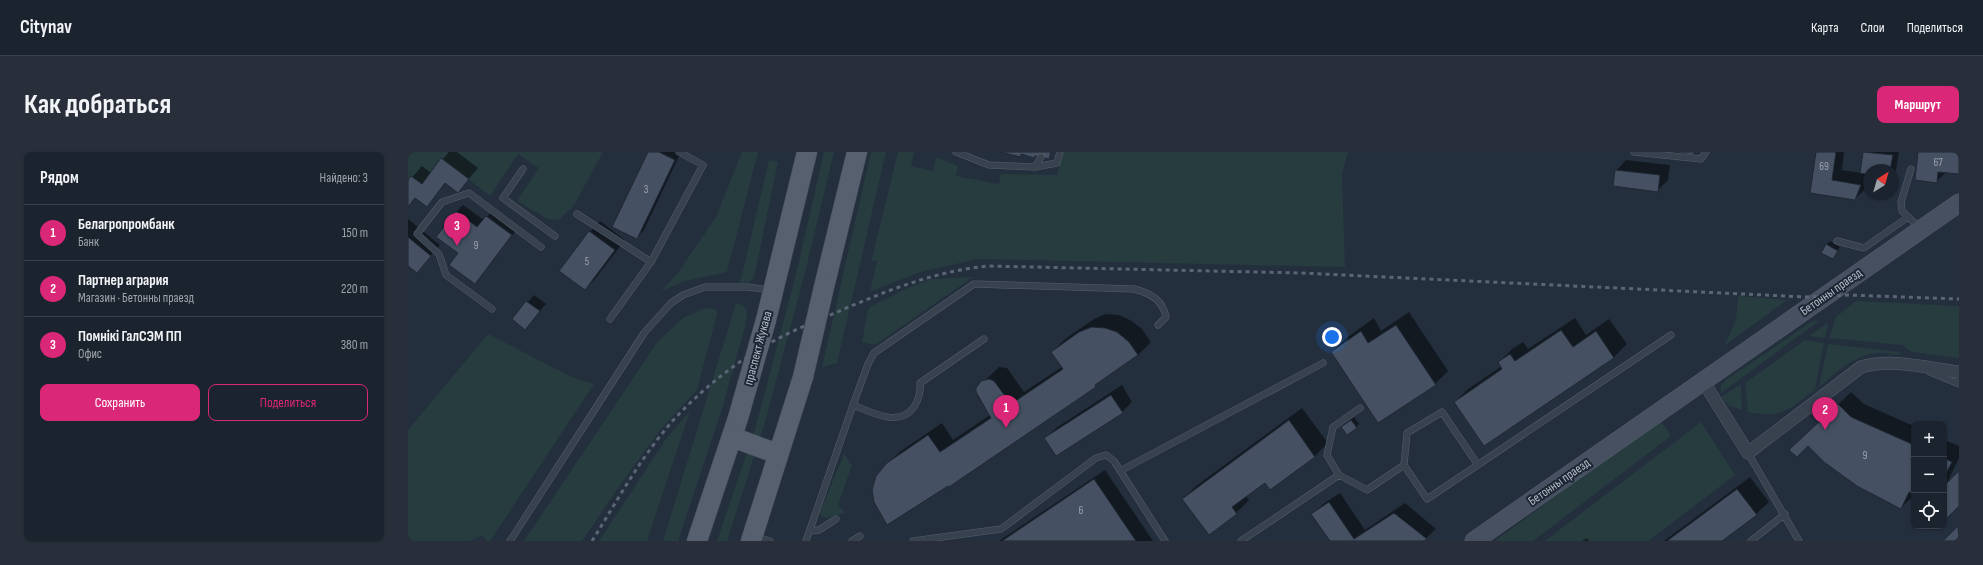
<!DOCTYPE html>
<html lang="ru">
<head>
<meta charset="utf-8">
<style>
  body { margin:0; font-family:"Sofia Sans Condensed",sans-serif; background:#282f3a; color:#f1f3f6 }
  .controls { position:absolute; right:12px; bottom:12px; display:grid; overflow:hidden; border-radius:8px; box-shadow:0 1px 3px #0004 }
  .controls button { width:36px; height:36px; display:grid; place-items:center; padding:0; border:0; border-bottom:1px solid #39404a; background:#1b232e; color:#f1f3f6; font:20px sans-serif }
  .compass { position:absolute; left:1455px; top:12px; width:36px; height:36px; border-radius:50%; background:#1b232e; box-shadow:0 1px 3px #0004; rotate:37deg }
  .you { position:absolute; left:924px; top:185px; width:14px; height:14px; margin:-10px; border:3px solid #fff; border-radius:50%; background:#1a73e8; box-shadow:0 0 0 6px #1a73e833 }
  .badge { display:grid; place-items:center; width:26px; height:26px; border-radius:50%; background:#db2777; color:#fff; font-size:13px; font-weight:700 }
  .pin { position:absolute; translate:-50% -33px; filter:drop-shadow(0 1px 2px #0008) }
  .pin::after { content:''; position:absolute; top:21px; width:14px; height:12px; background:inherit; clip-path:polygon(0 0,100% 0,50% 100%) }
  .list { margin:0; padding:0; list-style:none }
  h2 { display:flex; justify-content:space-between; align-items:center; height:52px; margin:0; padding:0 16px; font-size:17px }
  h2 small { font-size:13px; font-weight:400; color:#a0a4aa }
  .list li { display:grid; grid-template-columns:26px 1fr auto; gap:12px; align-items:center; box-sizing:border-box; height:56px; padding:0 16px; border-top:1px solid #39404a }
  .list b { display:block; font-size:15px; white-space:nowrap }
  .list p { margin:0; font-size:13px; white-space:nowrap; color:#a0a4aa }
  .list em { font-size:13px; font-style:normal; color:#a0a4aa }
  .actions { display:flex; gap:8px; padding:12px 16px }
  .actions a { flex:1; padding:9px 0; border:1px solid #db2777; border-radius:8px; text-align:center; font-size:14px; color:#db2777 }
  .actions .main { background:#db2777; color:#fff }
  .icon { flex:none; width:22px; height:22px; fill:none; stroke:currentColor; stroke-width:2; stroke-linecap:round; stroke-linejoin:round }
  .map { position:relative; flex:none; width:1551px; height:389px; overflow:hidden; border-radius:8px }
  header { display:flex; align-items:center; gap:24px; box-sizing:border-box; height:56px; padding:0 20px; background:#1b232e; border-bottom:1px solid #39404a }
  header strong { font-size:19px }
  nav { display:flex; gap:22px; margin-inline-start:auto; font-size:14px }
  .intro { display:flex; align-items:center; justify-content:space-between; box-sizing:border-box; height:96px; padding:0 24px }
  h1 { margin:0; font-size:28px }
  .button { padding:10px 18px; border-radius:8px; background:#db2777; color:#fff; font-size:14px; font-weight:700 }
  main { display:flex; gap:24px; padding:0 24px }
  aside { flex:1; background:#1b232e; border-radius:8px; box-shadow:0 1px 3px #0004 }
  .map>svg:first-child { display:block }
  .green { fill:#263c3f }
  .shadow { fill:#0007 }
  .building { fill:#455162; stroke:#1f2835 }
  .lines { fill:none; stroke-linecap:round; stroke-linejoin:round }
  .lane-casing { stroke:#565f6c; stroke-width:7 }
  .street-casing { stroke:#565f6c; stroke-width:13 }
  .secondary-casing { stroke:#565f6c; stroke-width:19 }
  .primary-casing { stroke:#414a57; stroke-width:21 }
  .lane { stroke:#38414e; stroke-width:6 }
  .street { stroke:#38414e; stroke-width:12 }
  .secondary { stroke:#465061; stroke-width:18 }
  .primary { stroke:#56606e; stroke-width:20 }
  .rail { stroke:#5a6575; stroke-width:3; stroke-dasharray:4 4; stroke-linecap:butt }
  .primary-bridge-casing { stroke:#414a57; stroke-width:21; stroke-linecap:butt }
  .primary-bridge { stroke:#56606e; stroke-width:20 }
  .labels { text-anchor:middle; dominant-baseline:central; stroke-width:4; stroke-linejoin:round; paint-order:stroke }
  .number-label { font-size:11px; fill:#98a1af }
  .street-label { font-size:13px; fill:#b4bcc9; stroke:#1d2633 }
</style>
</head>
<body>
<header>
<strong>Citynav</strong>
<nav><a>Карта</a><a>Слои</a><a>Поделиться</a></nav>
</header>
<div class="intro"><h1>Как добраться</h1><a class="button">Маршрут</a></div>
<main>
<aside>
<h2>Рядом<small>Найдено: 3</small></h2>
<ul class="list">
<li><span class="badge">1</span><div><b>Белагропромбанк</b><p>Банк</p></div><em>150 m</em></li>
<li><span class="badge">2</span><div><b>Партнер агрария</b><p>Магазин · Бетонны праезд</p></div><em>220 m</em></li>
<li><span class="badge">3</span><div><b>Помнікі ГалСЭМ ПП</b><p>Офис</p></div><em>380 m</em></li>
</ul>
<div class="actions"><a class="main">Сохранить</a><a>Поделиться</a></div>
</aside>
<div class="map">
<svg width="1551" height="389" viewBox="0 0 1551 389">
  <rect width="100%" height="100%" fill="#242f3e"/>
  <path class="green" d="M0 0H195L165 55 150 68 140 67 109 49 131 16 110 2 82 44 33 6 14 32 3 24 0 28Z
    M334 0H350L319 120 277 129 253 139 269 122 308 65Z
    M416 0H426L396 125 355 277 319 389H309L348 274 388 122Z
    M463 0H478L429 211 414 215Z
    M490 0H506L503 14 525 19 528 5 550 14 548 24 591 32 593 22 649 23 655 0H940L934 22 937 115 570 107 512 120 462 140 469 108 463 110Z
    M361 8 370 10 346 126 341 130 332 131Z
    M565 125 467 193 454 190 460 157 464 154 497 137 524 127Z
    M1330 144 1379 148 1316 194 1328 168Z
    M1448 149 1551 154V206L1504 200 1494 193 1421 186 1428 165Z
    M328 151 335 153 339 159 337 175 314 257 270 389H255Z
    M297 156 308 157 309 162 289 238 253 277 215 329 174 389H116L250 189 275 166Z
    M1405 169H1411L1313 241V234L1318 228Z
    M1420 171 1417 186 1401 184Z
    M80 182 164 225 186 232 82 389H79L74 383 62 389H0V278Z
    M1397 188 1416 191 1407 238C1380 258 1374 267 1340 260L1337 231Z
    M1420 192 1492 200 1491 203C1484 203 1476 200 1469 201 1447 202 1427 222 1411 235Z
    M1333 232 1334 258 1322 254 1313 245Z
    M282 259 239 389H191L258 287Z
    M1252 267 1263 284 1125 389H1087Z
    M1293 270 1327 323 1240 389H1137Z
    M436 302 444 313 430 353 437 361 418 366 414 364 412 360Z"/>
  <path class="shadow" d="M41 0H49L70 16 50 39 39 30 19 53 8 46 0 55V30L14 14 23 21Z
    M241 0H273L236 78 229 86Z
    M1409 0H1436L1434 18 1453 21 1456 0H1491L1488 18 1485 21V18H1461V26L1457 37 1447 47 1403 40Z
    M1511 0H1551V21L1538 20 1528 30Z
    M1218 8 1262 13 1260 28 1250 38 1208 19Z
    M55 53 76 68 86 57 110 76 67 131 51 101 48 60Z
    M0 67 32 93 8 120 0 113Z
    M192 69 217 88 187 127 177 137 153 119 182 80Z
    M1422 89 1432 95 1425 106 1418 93Z
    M126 143 138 152 117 176 105 167Z
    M1001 160 1040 219 1027 232 970 270 924 200 937 187 966 166 973 179Z
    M698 162 711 163 722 168 734 177 743 190 730 203 695 227 687 234 541 334 479 312 493 299 534 271 545 288 582 263 570 245 569 236 591 215 599 216 616 240 654 215 644 200 657 187 686 167Z
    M1167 166 1178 183 1201 167 1219 192 1206 205 1076 293 1047 250 1060 237 1094 214 1091 210 1104 197 1115 190 1120 197Z
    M714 233 724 250 714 260 638 286 648 276Z
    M1443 240 1456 252 1506 274V343L1493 356 1396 286Z
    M894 256 920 291 907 304 862 336 858 330 838 344 841 348 828 361 775 347 788 334Z
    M946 265 951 272 948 276 934 275Z
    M1536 288 1551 294V306L1538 333 1551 320V352L1536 368Z
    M697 318 745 389H591Z
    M1342 325 1361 350 1348 362 1312 389H1256Z
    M932 341 957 378 997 351 1028 377 1015 389H923L905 362 915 352Z
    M1179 386 1181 389H1174Z"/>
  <path class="building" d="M240 0H251L267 8 229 87 204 75Z
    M592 0H643L641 7 627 4 626 6 613 2V5Z
    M1264 0H1286V3Z
    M1408 0H1428L1424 28 1453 33 1447 48 1402 41Z
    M1455 0 1485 3 1482 18H1461V23L1452 21Z
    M1510 0H1551V22L1530 20 1529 31 1507 28Z
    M33 6 61 27 50 41 37 31 19 55 7 46 0 55V28L3 24 14 32Z
    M1207 18 1252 23 1250 40 1205 34Z
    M48 59 69 75 78 64 104 83 67 132 41 113 50 101 28 85Z
    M181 79 207 98 177 138 151 119Z
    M0 85 23 104 9 121 0 114Z
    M1418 92 1430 99 1425 107 1413 101Z
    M118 149 132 159 117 178 104 167Z
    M988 173 1028 233 970 271 923 200 953 179 960 191Z
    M684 175 697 176 709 180 721 190 730 203 687 233 688 235 541 335 540 334 479 373 466 350 464 338 468 324 479 311 520 283 532 300 583 266 568 240V236L573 229 581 227 586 229 603 252 655 217 643 200 671 180Z
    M1153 178 1165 195 1188 179 1206 206 1076 294 1046 250 1094 217 1090 210 1102 202 1107 209Z
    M703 243 715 261 648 304 636 286Z
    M1430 252 1443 265 1506 293V342L1501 340 1493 357 1449 334 1416 310 1400 294 1389 305 1381 298Z
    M881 268 907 305 862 338 857 331 824 355 829 362 801 383 774 347Z
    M943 268 949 276 939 283 933 275Z
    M1536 306 1544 310 1536 325Z
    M1551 319V354L1536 369V334Z
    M686 327 728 389H594Z
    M1329 337 1349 363 1314 389H1259Z
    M921 350 946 387 986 361 1019 387 1016 389H922L903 362Z
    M1522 374H1531L1527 378Z
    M1550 374 1551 389H1535Z"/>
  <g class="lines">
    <defs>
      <path id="lane" d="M548 0 581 13 627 15 649 11 652 0
        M1226 0 1293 7 1298 0
        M627 15 633 5
        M115 17 95 46 147 84
        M1503 17 1493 50 1494 59 1512 76
        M169 62 243 110 295 13 271 0
        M1429 89 1456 96 1500 65
        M84 157 38 123 31 102 9 82 34 50 61 41 133 95
        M202 167 243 110
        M1522 220 1551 232
        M445 253 460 212 466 201 566 132 726 137C742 141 755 148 758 165L750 173
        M1340 301 1391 389
        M996 313 999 281 1034 260 1070 313
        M712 319 915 211
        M931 323 959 338 996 313 1019 347 1263 183
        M402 379 411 378 428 367
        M348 385 362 389
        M102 389 236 181 263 151 275 143 297 135H340L362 138
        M398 389 445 253C463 260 491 276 506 255 511 247 513 240 512 231L576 187
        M444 389 452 384
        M505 389 593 377 688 306 698 303 706 309 757 389
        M833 389 931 323 919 303 925 275 952 256
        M1343 389 1377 362"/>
      <path id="street" d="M1295 229 1340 301 1453 215C1484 206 1519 216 1551 220"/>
      <path id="secondary" d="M1066 389 1551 51"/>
      <path id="primary" d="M416 135 449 0
        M358 168 399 0
        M324 285 370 302
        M289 389 330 266
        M343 389 395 225"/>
    </defs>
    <use href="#lane" class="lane-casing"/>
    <use href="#street" class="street-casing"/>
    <use href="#secondary" class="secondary-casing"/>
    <use href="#primary" class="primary-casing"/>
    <use href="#lane" class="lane"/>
    <use href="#street" class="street"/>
    <use href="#secondary" class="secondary"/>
    <use href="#primary" class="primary"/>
    <path class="rail" d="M184 389C211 346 236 299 271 262 301 231 336 204 375 184 395 174 416 166 436 157 483 137 529 119 580 114L893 121 1398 145 1440 143 1551 147"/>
    <defs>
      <path id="primary-bridge" d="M395 225 416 135
        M330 266 358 168"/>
    </defs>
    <use href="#primary-bridge" class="primary-bridge-casing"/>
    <use href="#primary-bridge" class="primary-bridge"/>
  </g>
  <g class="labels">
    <g class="number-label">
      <text x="1530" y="10">67</text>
      <text x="1416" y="14">69</text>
      <text x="238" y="37">3</text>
      <text x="68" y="93">9</text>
      <text x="179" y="109">5</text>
      <text x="1457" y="303">9</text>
      <text x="673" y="358">6</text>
    </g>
    <g class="street-label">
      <text transform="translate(1423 140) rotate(-35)">Бетонны праезд</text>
      <text transform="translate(350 196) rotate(-75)">праспект Жукава</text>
      <text transform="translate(1151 330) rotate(-35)">Бетонны праезд</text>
    </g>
  </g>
</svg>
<div class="controls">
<button>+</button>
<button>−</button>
<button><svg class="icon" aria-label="locate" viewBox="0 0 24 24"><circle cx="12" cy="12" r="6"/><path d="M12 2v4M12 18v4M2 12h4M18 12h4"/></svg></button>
</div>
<svg class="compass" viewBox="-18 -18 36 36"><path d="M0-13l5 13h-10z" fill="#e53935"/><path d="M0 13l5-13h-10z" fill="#a0a4aa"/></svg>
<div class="you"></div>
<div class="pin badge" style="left:598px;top:276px">1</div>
<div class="pin badge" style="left:1417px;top:278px">2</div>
<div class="pin badge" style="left:49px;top:94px">3</div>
</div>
</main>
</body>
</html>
